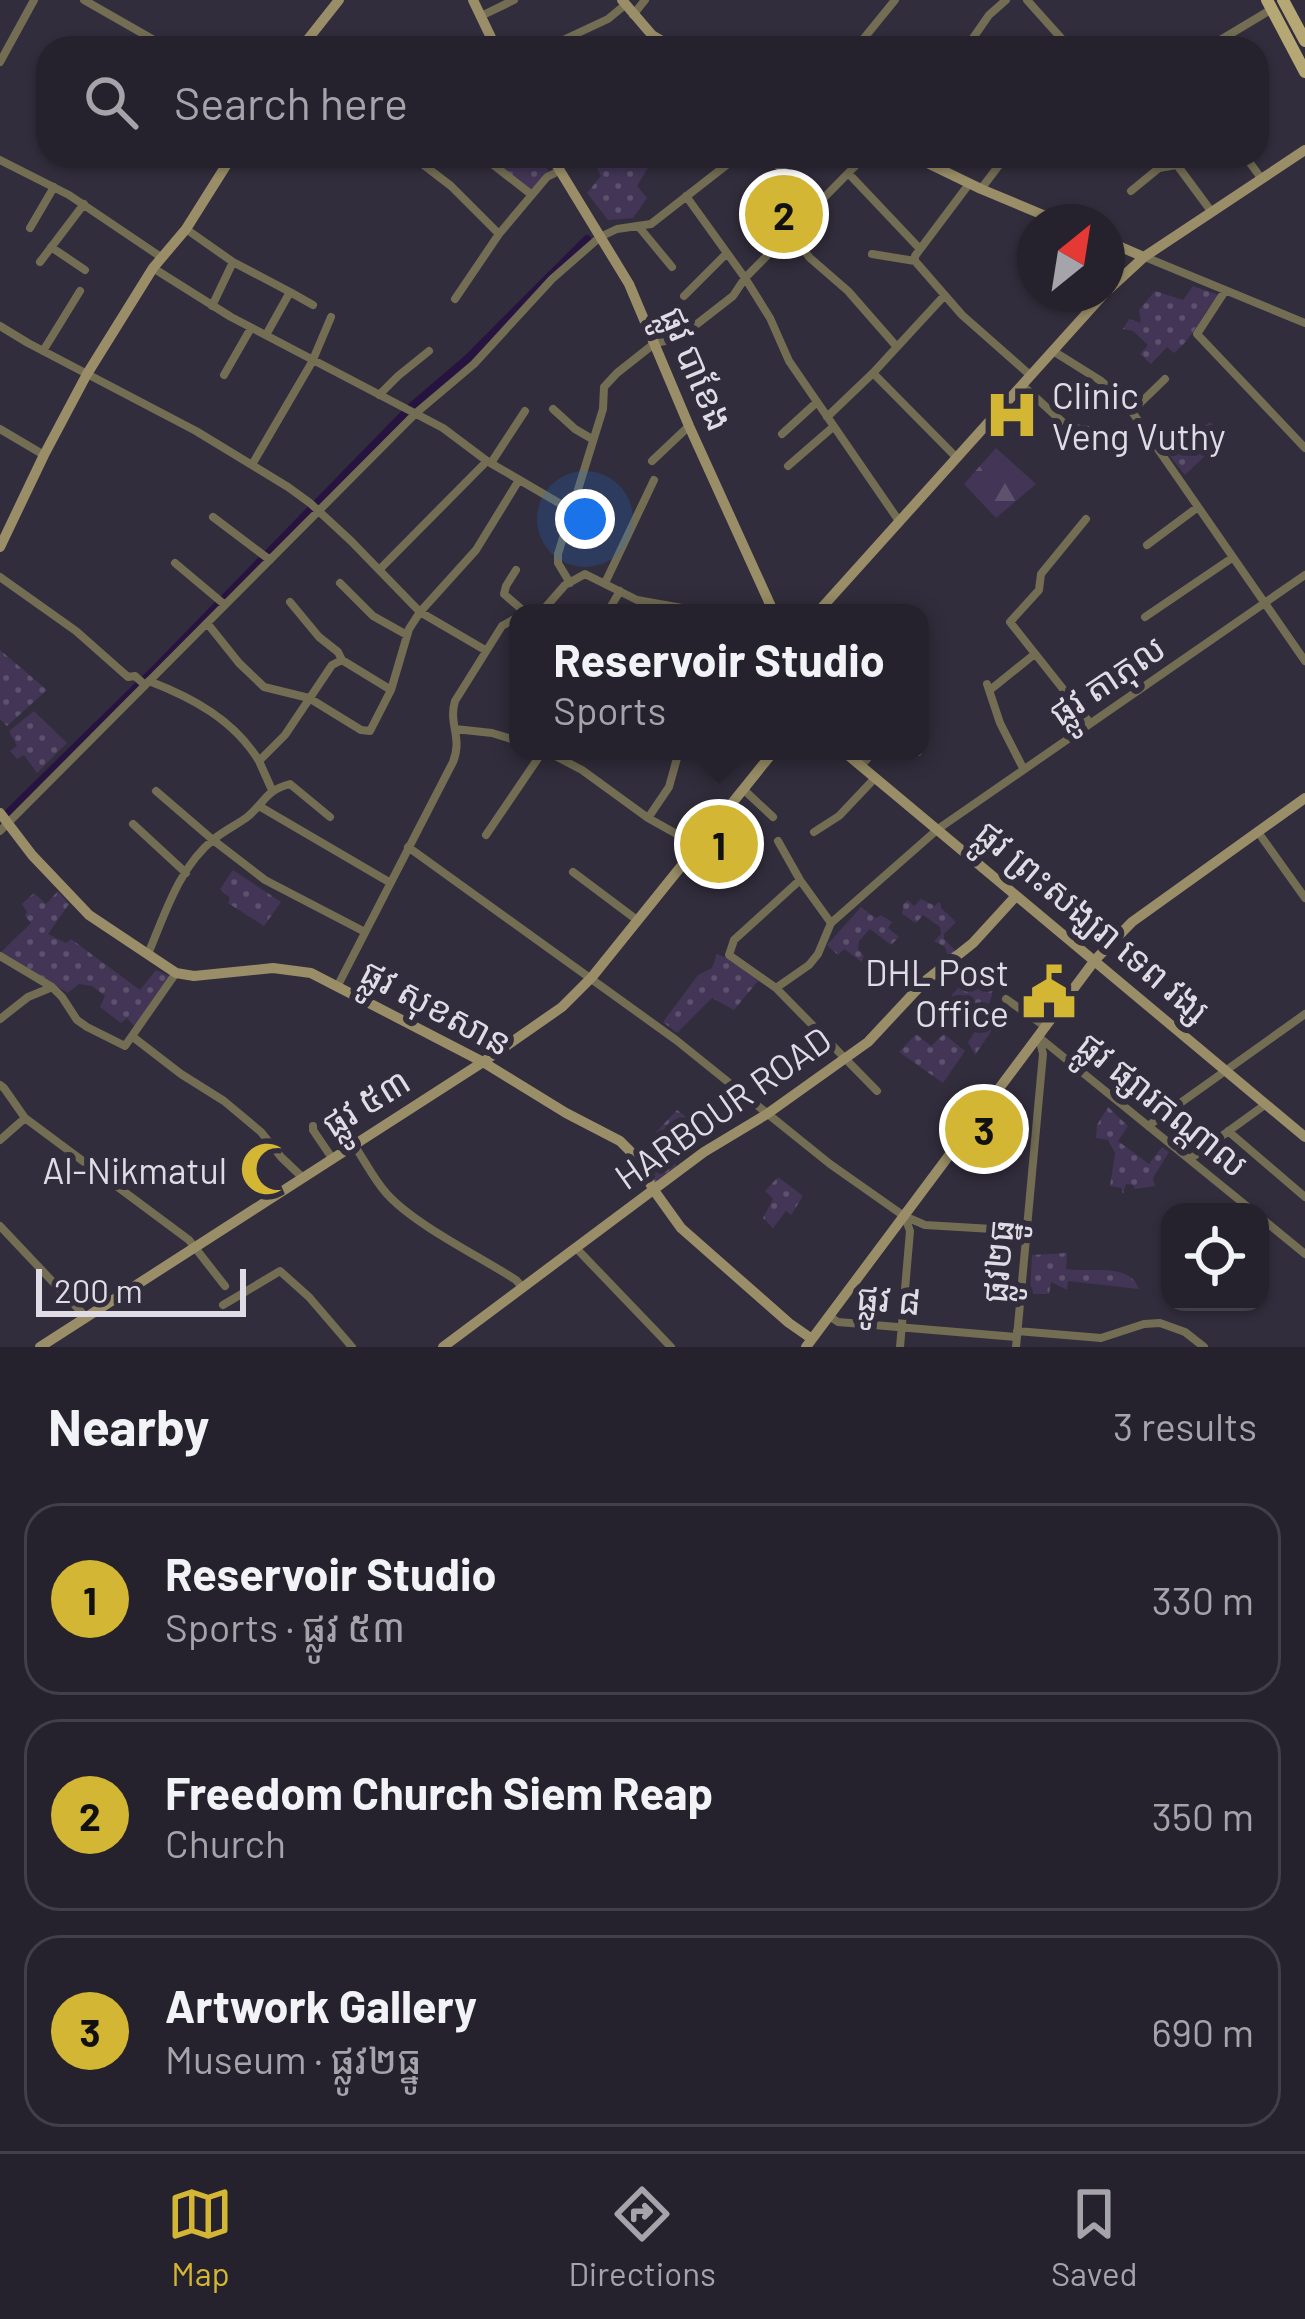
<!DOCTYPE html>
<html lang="en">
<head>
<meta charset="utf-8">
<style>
  body { margin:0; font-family:Barlow,"Noto Sans Khmer",sans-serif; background:#322f39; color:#f1f3f6 }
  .controls { position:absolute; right:36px; bottom:36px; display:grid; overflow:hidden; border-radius:24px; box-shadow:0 3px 9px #0004 }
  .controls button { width:108px; height:108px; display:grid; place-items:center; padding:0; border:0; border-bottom:3px solid #423f49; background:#26222d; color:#f1f3f6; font:60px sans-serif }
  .compass { position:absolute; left:1017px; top:204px; width:108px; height:108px; border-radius:50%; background:#26222d; box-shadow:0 3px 9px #0004; rotate:30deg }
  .scale { position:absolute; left:36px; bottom:30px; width:210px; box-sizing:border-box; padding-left:12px; border:6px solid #dfdce6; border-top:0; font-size:33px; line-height:42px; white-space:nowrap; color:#dfdce6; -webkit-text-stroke:9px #322d3c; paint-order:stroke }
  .you { position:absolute; left:585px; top:519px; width:42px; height:42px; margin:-30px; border:9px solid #fff; border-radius:50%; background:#1a73e8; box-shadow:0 0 0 18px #1a73e833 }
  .badge { display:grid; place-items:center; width:78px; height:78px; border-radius:50%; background:#d4b635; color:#111; font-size:39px; font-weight:700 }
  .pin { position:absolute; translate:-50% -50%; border:6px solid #fff; box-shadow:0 3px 12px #0006 }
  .popup { position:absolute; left:509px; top:604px; width:420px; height:156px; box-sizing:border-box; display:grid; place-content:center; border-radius:24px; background:#26222d; filter:drop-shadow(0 3px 9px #0005); font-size:39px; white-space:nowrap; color:#a4a4aa }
  .popup b { font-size:45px; color:#f1f3f6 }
  .popup::after { content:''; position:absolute; left:50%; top:100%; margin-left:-24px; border:24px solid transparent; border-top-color:#26222d }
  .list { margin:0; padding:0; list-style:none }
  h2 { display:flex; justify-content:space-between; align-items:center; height:156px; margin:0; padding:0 48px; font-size:51px }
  h2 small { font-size:39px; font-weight:400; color:#a4a4aa }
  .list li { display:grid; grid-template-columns:78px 1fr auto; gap:36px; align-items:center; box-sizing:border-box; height:192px; margin:0 24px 24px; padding:0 24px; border:3px solid #423f49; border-radius:36px }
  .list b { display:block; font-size:45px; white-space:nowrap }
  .list p { margin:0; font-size:39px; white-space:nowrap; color:#a4a4aa }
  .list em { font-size:39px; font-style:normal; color:#a4a4aa }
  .icon { flex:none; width:66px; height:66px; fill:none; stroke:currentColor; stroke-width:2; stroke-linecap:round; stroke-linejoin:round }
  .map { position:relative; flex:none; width:1305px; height:1347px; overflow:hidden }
  .search { position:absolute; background:#26222d; box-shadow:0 3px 9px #0004; left:36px; right:36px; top:36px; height:132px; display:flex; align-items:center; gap:30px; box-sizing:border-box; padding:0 42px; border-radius:36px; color:#a4a4aa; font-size:45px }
  .sheet { height:804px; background:#26222d }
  nav { display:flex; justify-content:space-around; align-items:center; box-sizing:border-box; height:168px; border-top:3px solid #423f49; background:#26222d; font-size:33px; color:#a4a4aa }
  nav a { display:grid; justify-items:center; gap:6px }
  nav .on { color:#d4b635 }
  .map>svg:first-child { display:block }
  .green { fill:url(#green-dots) }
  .forest { fill:url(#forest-firs) }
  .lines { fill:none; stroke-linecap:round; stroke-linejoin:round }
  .canal { stroke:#271340; stroke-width:8 }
  .street { stroke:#736d54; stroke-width:8 }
  .secondary { stroke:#998e67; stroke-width:10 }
  .primary { stroke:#b6a875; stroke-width:12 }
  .labels { text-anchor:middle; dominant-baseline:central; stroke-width:12; stroke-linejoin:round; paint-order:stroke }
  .street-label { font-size:36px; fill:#dfdce6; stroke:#322d3c }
  .poi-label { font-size:36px; fill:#dfdce6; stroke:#322d3c; text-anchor:end }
</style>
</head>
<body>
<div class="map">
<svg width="1305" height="1347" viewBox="0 0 1305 1347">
  <defs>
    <pattern id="green-dots" width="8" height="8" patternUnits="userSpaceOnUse" patternTransform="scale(3)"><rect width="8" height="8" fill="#423556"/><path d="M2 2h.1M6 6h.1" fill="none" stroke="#5d526e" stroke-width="1.8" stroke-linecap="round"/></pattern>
    <pattern id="forest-firs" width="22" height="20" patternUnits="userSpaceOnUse" patternTransform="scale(3)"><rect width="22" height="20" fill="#423556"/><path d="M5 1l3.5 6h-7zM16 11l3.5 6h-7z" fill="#5d526e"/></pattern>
  </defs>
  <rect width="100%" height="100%" fill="#322d3c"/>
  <path class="green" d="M489 156H540L549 172 532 192 491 161Z
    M591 156H655L637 186 647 198 633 218 608 220 587 193 601 176Z
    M1193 286 1219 295C1200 316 1197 334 1174 353L1167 347 1151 364 1140 354 1148 345 1133 331 1123 329 1129 319 1141 323 1139 310 1155 291 1183 300Z
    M1210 422 1219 432 1213 433 1202 444 1207 454 1185 475 1160 444 1178 429 1188 432 1197 424 1202 428Z
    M0 650 47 690 7 726 0 719Z
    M34 711 67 743 37 773 24 755 17 759 10 751 17 746 9 731Z
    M233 870 281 902 264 926 228 903 230 898 220 889Z
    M58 891 69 904 48 934 66 943 71 939 140 990 156 970 173 978 136 1028 127 1018 121 1023 100 1007 105 996 92 986 79 984 68 993 0 953 31 923 25 916 27 912 22 904 34 893 46 904Z
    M921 899 935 906 938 902 941 904V908L956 922 944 934V939L956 951 949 959 945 947 934 941 941 934 940 927 923 915 916 923 902 914 903 904 908 900 914 906Z
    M861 907 876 918 881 915 892 922 888 928 899 937 891 945 870 929 859 941 858 949 875 969 868 975 862 970 865 964 844 949 838 955 827 945Z
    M717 954 733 961 758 981 734 1010 712 998 677 1033 663 1022 698 975 712 968Z
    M980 964 991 971C995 991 993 1006 976 1017L992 1030 975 1055 968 1042 976 1030 965 1023 956 1026 938 1010Z
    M916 1034 931 1046 944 1034 965 1051 943 1083 899 1052Z
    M1108 1107 1128 1126 1118 1141 1149 1164 1162 1147 1169 1152 1153 1178 1155 1186 1135 1189 1133 1185 1126 1184 1123 1194 1121 1188 1110 1186 1115 1153 1108 1140 1096 1138 1097 1125Z
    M677 1110 688 1118 690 1130 667 1157 677 1166 673 1173 655 1183 641 1156 667 1140 656 1132Z
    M778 1177 803 1196 791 1215 786 1211 773 1228 763 1218 773 1199 765 1191Z
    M1067 1253 1066 1269C1091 1273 1129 1262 1139 1289L1068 1281 1067 1290 1051 1282 1049 1294H1030L1032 1255Z"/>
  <path class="forest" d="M996 448 1036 484 996 518 964 484Z"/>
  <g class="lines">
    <path class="canal" d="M412 406 467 359 587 239
      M2 819 156 668 407 411"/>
    <path class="street" d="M84 0 168 48
      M1027 0 1070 48
      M633 15 645 0
      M481 16 514 0
      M546 48 608 19 625 5
      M856 48 895 0
      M966 48 989 15 1006 0
      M1207 48 1272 9
      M0 62 34 0
      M412 156 451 186 499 234
      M482 156 532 195
      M1245 156 1261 178
      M0 160 69 195 161 257
      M776 164 821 203
      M849 174 920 249
      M981 189 1006 156
      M1131 191 1159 168 1177 165 1211 211
      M686 196 745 278 770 318 789 361 899 521
      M639 227 672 267
      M30 228 54 187
      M186 229 233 262 290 292
      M790 233 810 258 848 291 897 347
      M51 247 85 270
      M872 254 915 261 962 315 1030 375
      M1145 257 1305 323
      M915 261V256L969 184
      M40 262 84 204
      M153 268 231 317 443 428 487 461 571 510
      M1225 291 1197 334 1305 448
      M684 296 727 253
      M455 299 499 234 547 177 559 171
      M212 306 233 262
      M0 326 28 343 196 431 288 487 310 503 351 541 420 612 485 650
      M266 335 290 292 313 305
      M43 351 80 291
      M1053 351 1101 381 1126 403 1305 661
      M873 373 956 457
      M224 375 251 328
      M1022 385 1068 427 1087 430 1101 441
      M379 395 398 376 429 351
      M553 409 575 429 592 439
      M1132 411 1165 379
      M827 417 873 373 944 296
      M0 429 44 455
      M782 434 817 402
      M652 461 689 426
      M253 463 312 362 331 317
      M491 463 525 411
      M788 466 833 427
      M213 517 270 560
      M1086 519 1041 574 1039 590 1010 622 1090 723
      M1147 545 1198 507
      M175 563 225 605
      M380 569 487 461
      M516 570 506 586 504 594 526 613
      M0 577 76 631 128 677 135 676 145 685
      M340 583 373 616 407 635
      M570 583 558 563V554L603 409 604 387 617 373 655 343 675 339 697 324 733 296 745 278 865 156
      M605 583 654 480
      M290 602 319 637 338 652 342 660 391 690
      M534 613 544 609 565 585 585 574 637 600 682 608 692 613
      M607 613 620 591
      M1145 617 1232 558
      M207 623 239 663 264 687 309 698 361 730 370 731 391 690 409 629 420 612 476 550 519 480
      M149 681C193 698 234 720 259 761
      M987 684 1000 723 1023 768
      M990 690 1031 657
      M455 729 492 733 518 741
      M546 751 582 770 648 818 698 846
      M916 751 918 752
      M861 766 874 751
      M743 789 773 817
      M272 790 259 761 285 735 332 665 342 660
      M156 791 213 840 265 880 365 932
      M259 806 389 882
      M648 818 669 787 679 751
      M133 824 186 873
      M0 831 416 413 474 364 552 279 600 237 617 229 651 224 738 156
      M814 832 839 816 875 778
      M1258 832 1305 898
      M486 835 543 751
      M778 841 800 880 831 923
      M408 847 676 1040 830 1164 904 1216 925 1225 1026 1231
      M573 872 637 920
      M800 880 734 940 729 955 776 988 877 1091
      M148 954C165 914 179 867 214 839 224 831 236 825 246 818 266 802 264 791 290 784L330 817
      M0 956 52 987 62 997 77 1020 87 1027 125 1046 176 973
      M337 987 453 762C463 737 448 724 455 701L502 626 518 617
      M776 988 809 965 818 954 831 923 938 829 1305 575
      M1006 999 1046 1027
      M0 1019 28 997 50 988
      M133 1037 181 1074 224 1101 261 1132 281 1157 302 1177
      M1040 1038 1254 1212
      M0 1085 4 1088 25 1118 189 1240 225 1286
      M313 1126V1130L332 1158
      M1148 1126 1305 1014
      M1228 1131 1305 1197
      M0 1140 25 1118
      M354 1145C365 1161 374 1180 387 1194 415 1225 479 1256 516 1280L523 1288
      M1190 1159 1266 1104
      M1260 1217 1305 1254
      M0 1226 86 1317
      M576 1248 671 1347
      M223 1305 280 1271 309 1297 352 1347
      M829 1316 838 1322 1016 1337
      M1017 1331 1101 1338 1144 1324 1160 1323 1185 1332 1204 1347
      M900 1347 910 1231 905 1217
      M1016 1347 1043 1054 1039 1037"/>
    <path class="secondary" d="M473 0 496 48
      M622 0 652 35 674 48
      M301 48 339 0
      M551 156 629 284 689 426 774 613
      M913 156 981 189 1060 222
      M1107 241 1144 257
      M1107 291 1144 257 1305 150
      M0 547 44 455 87 374 153 268 186 229 232 156
      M817 613 1104 294
      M843 751 1305 1137
      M0 813 32 855 89 915 176 973 194 976 273 968 311 973 483 1062 566 1113 620 1141 636 1157 653 1189 681 1228 789 1323 812 1339
      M40 1347 483 1062 562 1007 592 977 774 751
      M443 1347 704 1152 767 1114 868 1042 924 982 973 943 1016 896
      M806 1347 1095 960 1132 922 1305 798"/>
    <path class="primary" d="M1267 0 1305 72
      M1283 0 1305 41"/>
  </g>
  <defs>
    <symbol id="hospital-bare" viewBox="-9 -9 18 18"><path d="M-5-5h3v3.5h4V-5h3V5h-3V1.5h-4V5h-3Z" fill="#d4b635" stroke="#322d3c" stroke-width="2.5" paint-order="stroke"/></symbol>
    <symbol id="civic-bare" viewBox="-9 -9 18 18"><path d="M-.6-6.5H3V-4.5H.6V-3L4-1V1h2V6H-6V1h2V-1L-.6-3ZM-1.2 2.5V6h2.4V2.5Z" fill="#d4b635" stroke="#322d3c" stroke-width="2.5" paint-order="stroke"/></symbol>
    <symbol id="mosque-bare" viewBox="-9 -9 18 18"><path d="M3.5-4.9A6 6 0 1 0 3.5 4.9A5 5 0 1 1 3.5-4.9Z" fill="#d4b635" stroke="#322d3c" stroke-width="2.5" paint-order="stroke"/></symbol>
  </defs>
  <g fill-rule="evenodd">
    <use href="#hospital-bare" x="974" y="377" width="76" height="76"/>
    <use href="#civic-bare" x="1011" y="954" width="76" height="76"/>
    <use href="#mosque-bare" x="229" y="1131" width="76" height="76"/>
  </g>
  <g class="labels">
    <g class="street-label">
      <text transform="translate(698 368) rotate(67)">ផ្លូវ បាខែង</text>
      <text transform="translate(1106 679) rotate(-34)">ផ្លូវ តាភុល</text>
      <text transform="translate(1094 920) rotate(40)">ផ្លូវ ព្រះសង្ឃរា ទេព វង្ស</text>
      <text transform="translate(437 1006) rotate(28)">ផ្លូវ សុខសាន</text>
      <text transform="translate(365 1101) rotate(-32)">ផ្លូវ ៥៣</text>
      <text transform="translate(1164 1103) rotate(39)">ផ្លូវ ផ្សារកណ្តាល</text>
      <text transform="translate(722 1107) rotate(-35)">HARBOUR ROAD</text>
      <text transform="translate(996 1261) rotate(-85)">ផ្លូវ២ធ្នូ</text>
      <text transform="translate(889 1298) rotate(5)">ផ្លូវ ៨</text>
    </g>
    <g class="poi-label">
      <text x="1052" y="394" text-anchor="start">Clinic<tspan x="1052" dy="41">Veng Vuthy</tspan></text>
      <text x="1009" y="971">DHL Post<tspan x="1009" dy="41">Office</tspan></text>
      <text x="227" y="1169">Al-Nikmatul</text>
    </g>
  </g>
</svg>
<div class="controls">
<button><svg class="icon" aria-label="locate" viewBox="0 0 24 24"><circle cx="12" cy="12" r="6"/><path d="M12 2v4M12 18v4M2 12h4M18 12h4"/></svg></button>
</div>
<svg class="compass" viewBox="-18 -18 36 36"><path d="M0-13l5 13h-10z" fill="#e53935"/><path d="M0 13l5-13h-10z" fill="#a4a4aa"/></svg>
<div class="scale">200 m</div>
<div class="you"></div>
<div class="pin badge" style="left:719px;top:844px">1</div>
<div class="popup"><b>Reservoir Studio</b>Sports</div>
<div class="pin badge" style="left:784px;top:214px">2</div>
<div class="pin badge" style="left:984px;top:1129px">3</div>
<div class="search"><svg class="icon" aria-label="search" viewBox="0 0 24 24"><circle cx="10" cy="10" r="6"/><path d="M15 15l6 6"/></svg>Search here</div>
</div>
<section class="sheet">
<h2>Nearby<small>3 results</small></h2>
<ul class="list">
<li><span class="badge">1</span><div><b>Reservoir Studio</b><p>Sports · ផ្លូវ ៥៣</p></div><em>330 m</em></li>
<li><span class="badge">2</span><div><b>Freedom Church Siem Reap</b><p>Church</p></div><em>350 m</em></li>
<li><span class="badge">3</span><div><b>Artwork Gallery</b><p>Museum · ផ្លូវ២ធ្នូ</p></div><em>690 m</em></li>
</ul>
</section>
<nav>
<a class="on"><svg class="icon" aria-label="map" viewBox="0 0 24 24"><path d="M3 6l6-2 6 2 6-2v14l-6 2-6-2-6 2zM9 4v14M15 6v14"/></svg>Map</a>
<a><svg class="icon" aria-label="directions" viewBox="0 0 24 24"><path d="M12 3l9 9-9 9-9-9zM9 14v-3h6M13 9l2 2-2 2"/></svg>Directions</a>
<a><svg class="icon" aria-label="saved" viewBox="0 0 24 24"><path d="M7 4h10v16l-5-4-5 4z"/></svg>Saved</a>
</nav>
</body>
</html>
